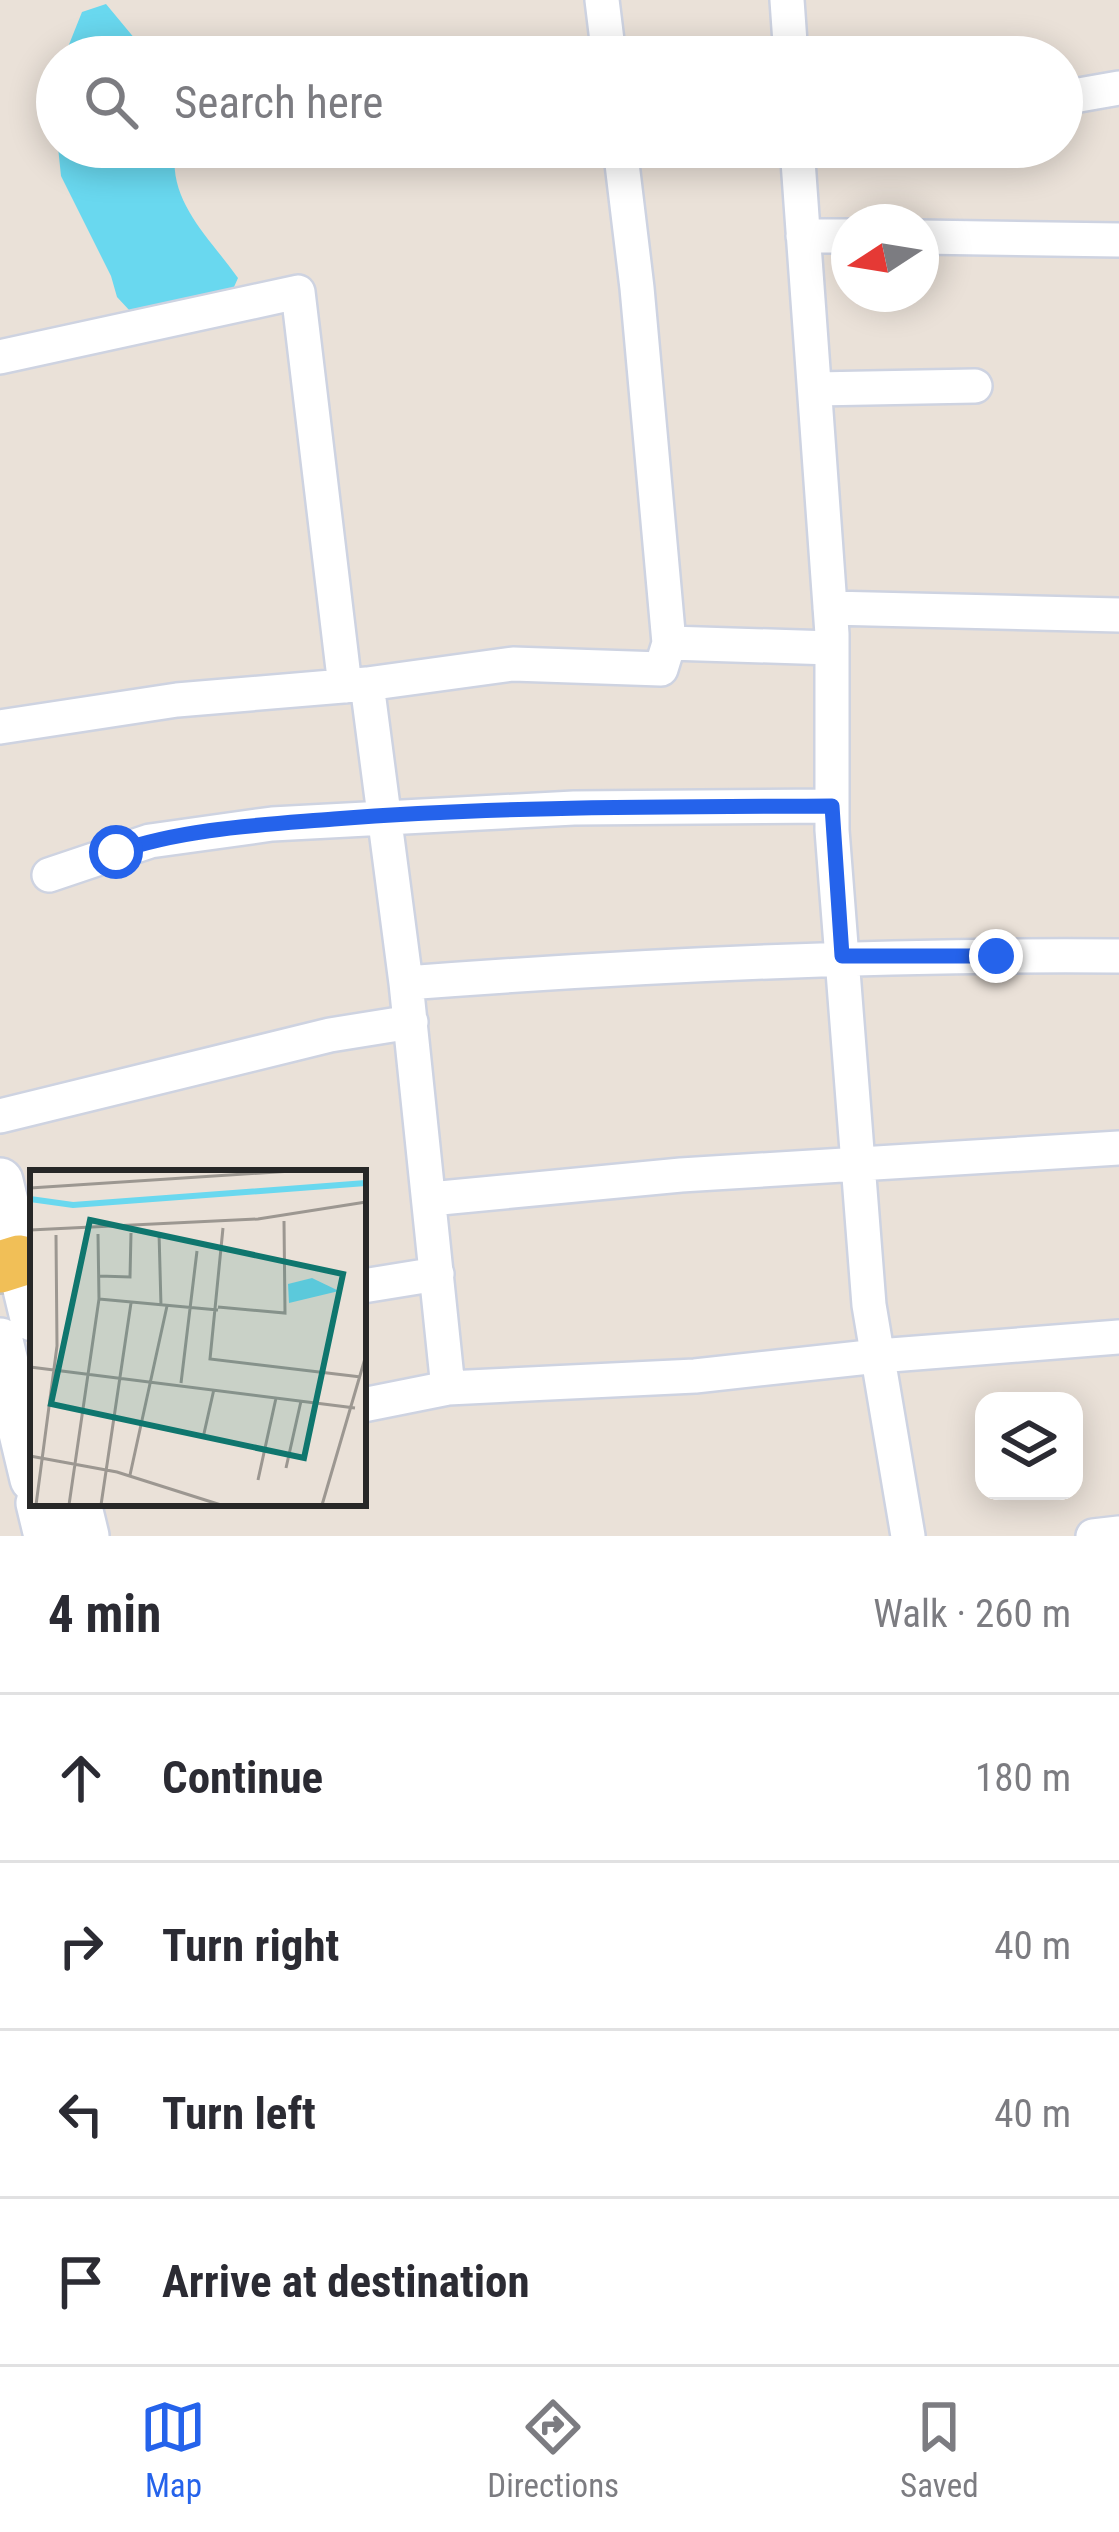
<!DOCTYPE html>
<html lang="en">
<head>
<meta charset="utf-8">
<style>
  body { margin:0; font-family:"Roboto Condensed",sans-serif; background:#f2f2f3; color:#2b2b33 }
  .controls { position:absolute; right:36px; bottom:36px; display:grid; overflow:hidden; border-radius:24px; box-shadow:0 6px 30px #0003 }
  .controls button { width:108px; height:108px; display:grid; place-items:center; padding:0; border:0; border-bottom:3px solid #e1e1e2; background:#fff; color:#2b2b33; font:60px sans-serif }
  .compass { position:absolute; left:831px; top:204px; width:108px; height:108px; border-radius:50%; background:#fff; box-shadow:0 6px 30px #0003; rotate:258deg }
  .stop { position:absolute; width:36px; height:36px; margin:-27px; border:9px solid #2563eb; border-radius:50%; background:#fff }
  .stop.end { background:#2563eb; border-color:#fff; box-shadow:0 3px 12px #0008 }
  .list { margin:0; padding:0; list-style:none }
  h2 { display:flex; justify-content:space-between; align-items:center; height:156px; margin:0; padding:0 48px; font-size:51px }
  h2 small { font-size:39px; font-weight:400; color:#7c7c81 }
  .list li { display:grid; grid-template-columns:78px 1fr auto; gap:36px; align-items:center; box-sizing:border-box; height:168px; padding:0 48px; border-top:3px solid #e1e1e2 }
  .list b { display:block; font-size:45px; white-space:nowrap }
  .list em { font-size:39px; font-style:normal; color:#7c7c81 }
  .icon { flex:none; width:66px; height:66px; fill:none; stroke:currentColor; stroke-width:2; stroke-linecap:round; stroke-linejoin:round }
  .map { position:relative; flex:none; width:1119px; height:1536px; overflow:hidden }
  .search { position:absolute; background:#fff; box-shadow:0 6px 30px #0003; left:36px; right:36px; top:36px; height:132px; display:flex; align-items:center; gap:30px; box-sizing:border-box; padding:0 42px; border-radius:66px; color:#7c7c81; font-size:45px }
  .sheet { height:828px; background:#fff }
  nav { display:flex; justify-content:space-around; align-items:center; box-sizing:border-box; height:168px; border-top:3px solid #e1e1e2; background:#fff; font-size:33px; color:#7c7c81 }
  nav a { display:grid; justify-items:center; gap:6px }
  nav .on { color:#2563eb }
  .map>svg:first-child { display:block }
  .water { fill:#69d8ef }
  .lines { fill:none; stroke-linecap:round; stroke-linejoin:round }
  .street-casing { stroke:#ced3e1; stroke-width:38 }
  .secondary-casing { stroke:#ced3e1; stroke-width:50 }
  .primary-casing { stroke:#c3c3c3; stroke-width:56 }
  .street { stroke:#fff; stroke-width:33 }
  .secondary { stroke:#fff; stroke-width:45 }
  .primary { stroke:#f1bf57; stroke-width:51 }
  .route { stroke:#2563eb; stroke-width:15 }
  .inset-river { fill:none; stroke:#69d8ef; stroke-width:6 }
  .inset-road { fill:none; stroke:#9c9791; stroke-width:3 }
  .view { fill:#0f766e; fill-opacity:0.15; stroke:#0f766e; stroke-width:6 }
  .inset-edge { fill:none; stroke:#272727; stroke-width:6 }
</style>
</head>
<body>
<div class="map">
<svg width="1119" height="1536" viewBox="0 0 1119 1536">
  <rect width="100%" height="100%" fill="#eae1d8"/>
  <path class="water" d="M106 4 150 57H64L82 12Z
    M58 147H176C166 200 209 237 238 278L230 296C197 304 164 303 130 311L117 297 111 276 61 176Z"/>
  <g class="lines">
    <defs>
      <path id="street" d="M602 0 609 57
        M787 0 791 57
        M1062 98 1119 88
        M797 147 832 634V830L869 1305 908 1536
        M803 236H849
        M921 237 1119 240
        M0 357 298 292 345 686
        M815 389 975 386
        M830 608 1119 615
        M669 643 832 648
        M367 684 406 983 448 1388
        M0 727 177 700 367 684 513 664 661 669 669 643 637 288 620 147
        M49 875 150 841 272 824 574 808 832 806
        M406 983C644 965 881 954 1119 956
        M0 1116 330 1035 411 1022
        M430 1199 681 1175 1119 1148
        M363 1286 437 1274
        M363 1405 448 1388 695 1376 878 1356 1119 1337
        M1093 1536 1119 1533"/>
      <path id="secondary" d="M0 1181 33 1318
        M0 1341 33 1479
        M39 1503 47 1536
        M78 1503 86 1536"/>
      <path id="primary" d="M0 1267 19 1261"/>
    </defs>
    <use href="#street" class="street-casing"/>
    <use href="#secondary" class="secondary-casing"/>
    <use href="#primary" class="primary-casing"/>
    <use href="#street" class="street"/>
    <use href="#secondary" class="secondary"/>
    <use href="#primary" class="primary"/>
  </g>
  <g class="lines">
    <path class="route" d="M116 852C185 828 262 825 334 819 500 806 666 807 832 806L842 956H996"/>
  </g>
  <g transform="translate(30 1170)">
    <rect width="336" height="336" fill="#eae1d8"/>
    <path d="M282 108 309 121 259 133 258 114Z" fill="#69d8ef"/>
    <path class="inset-river" d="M0 29 43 35 336 13"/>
    <path class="inset-road" d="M0 18 262 1M193 58 180 189 331 207M0 60 228 49 336 32M129 62 131 136M69 106 100 107 101 63M69 129 188 140M188 137 255 143 254 51M0 197 325 238M151 213 167 81M173 268 184 219M0 286 87 302 191 335M256 298 271 231M100 305 137 136M228 310 246 228M6 335 27 176 26 65M39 335 69 129 68 64M71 335 101 133M292 335 336 185"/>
    <path class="view" d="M60 50 313 104 274 288 21 234Z"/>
    <rect width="336" height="336" class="inset-edge"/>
  </g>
</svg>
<div class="controls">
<button><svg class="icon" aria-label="layers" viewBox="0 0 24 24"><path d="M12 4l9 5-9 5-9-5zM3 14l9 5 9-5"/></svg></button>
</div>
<svg class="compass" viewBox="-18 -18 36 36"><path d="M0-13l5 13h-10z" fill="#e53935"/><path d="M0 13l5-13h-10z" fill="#7c7c81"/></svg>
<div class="stop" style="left:116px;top:852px"></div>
<div class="stop end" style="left:996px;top:956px"></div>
<div class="search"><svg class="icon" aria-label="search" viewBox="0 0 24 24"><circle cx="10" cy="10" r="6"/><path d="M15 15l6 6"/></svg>Search here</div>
</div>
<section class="sheet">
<h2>4 min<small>Walk · 260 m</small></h2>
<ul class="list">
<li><svg class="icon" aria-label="ahead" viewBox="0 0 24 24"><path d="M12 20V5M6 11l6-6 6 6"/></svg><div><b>Continue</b></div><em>180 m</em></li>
<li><svg class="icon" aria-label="right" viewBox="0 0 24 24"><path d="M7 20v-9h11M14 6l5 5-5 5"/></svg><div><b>Turn right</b></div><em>40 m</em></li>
<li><svg class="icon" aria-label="left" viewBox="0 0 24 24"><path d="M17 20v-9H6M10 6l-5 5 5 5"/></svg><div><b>Turn left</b></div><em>40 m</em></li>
<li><svg class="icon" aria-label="arrive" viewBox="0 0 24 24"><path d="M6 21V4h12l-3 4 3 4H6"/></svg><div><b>Arrive at destination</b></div></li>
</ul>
</section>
<nav>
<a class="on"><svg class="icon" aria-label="map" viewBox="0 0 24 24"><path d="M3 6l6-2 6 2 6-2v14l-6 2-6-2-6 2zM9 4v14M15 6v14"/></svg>Map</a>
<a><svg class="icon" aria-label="directions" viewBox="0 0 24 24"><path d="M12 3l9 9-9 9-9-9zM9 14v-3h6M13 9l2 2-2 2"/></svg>Directions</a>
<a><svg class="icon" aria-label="saved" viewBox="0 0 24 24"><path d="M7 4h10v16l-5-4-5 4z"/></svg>Saved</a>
</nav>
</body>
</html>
